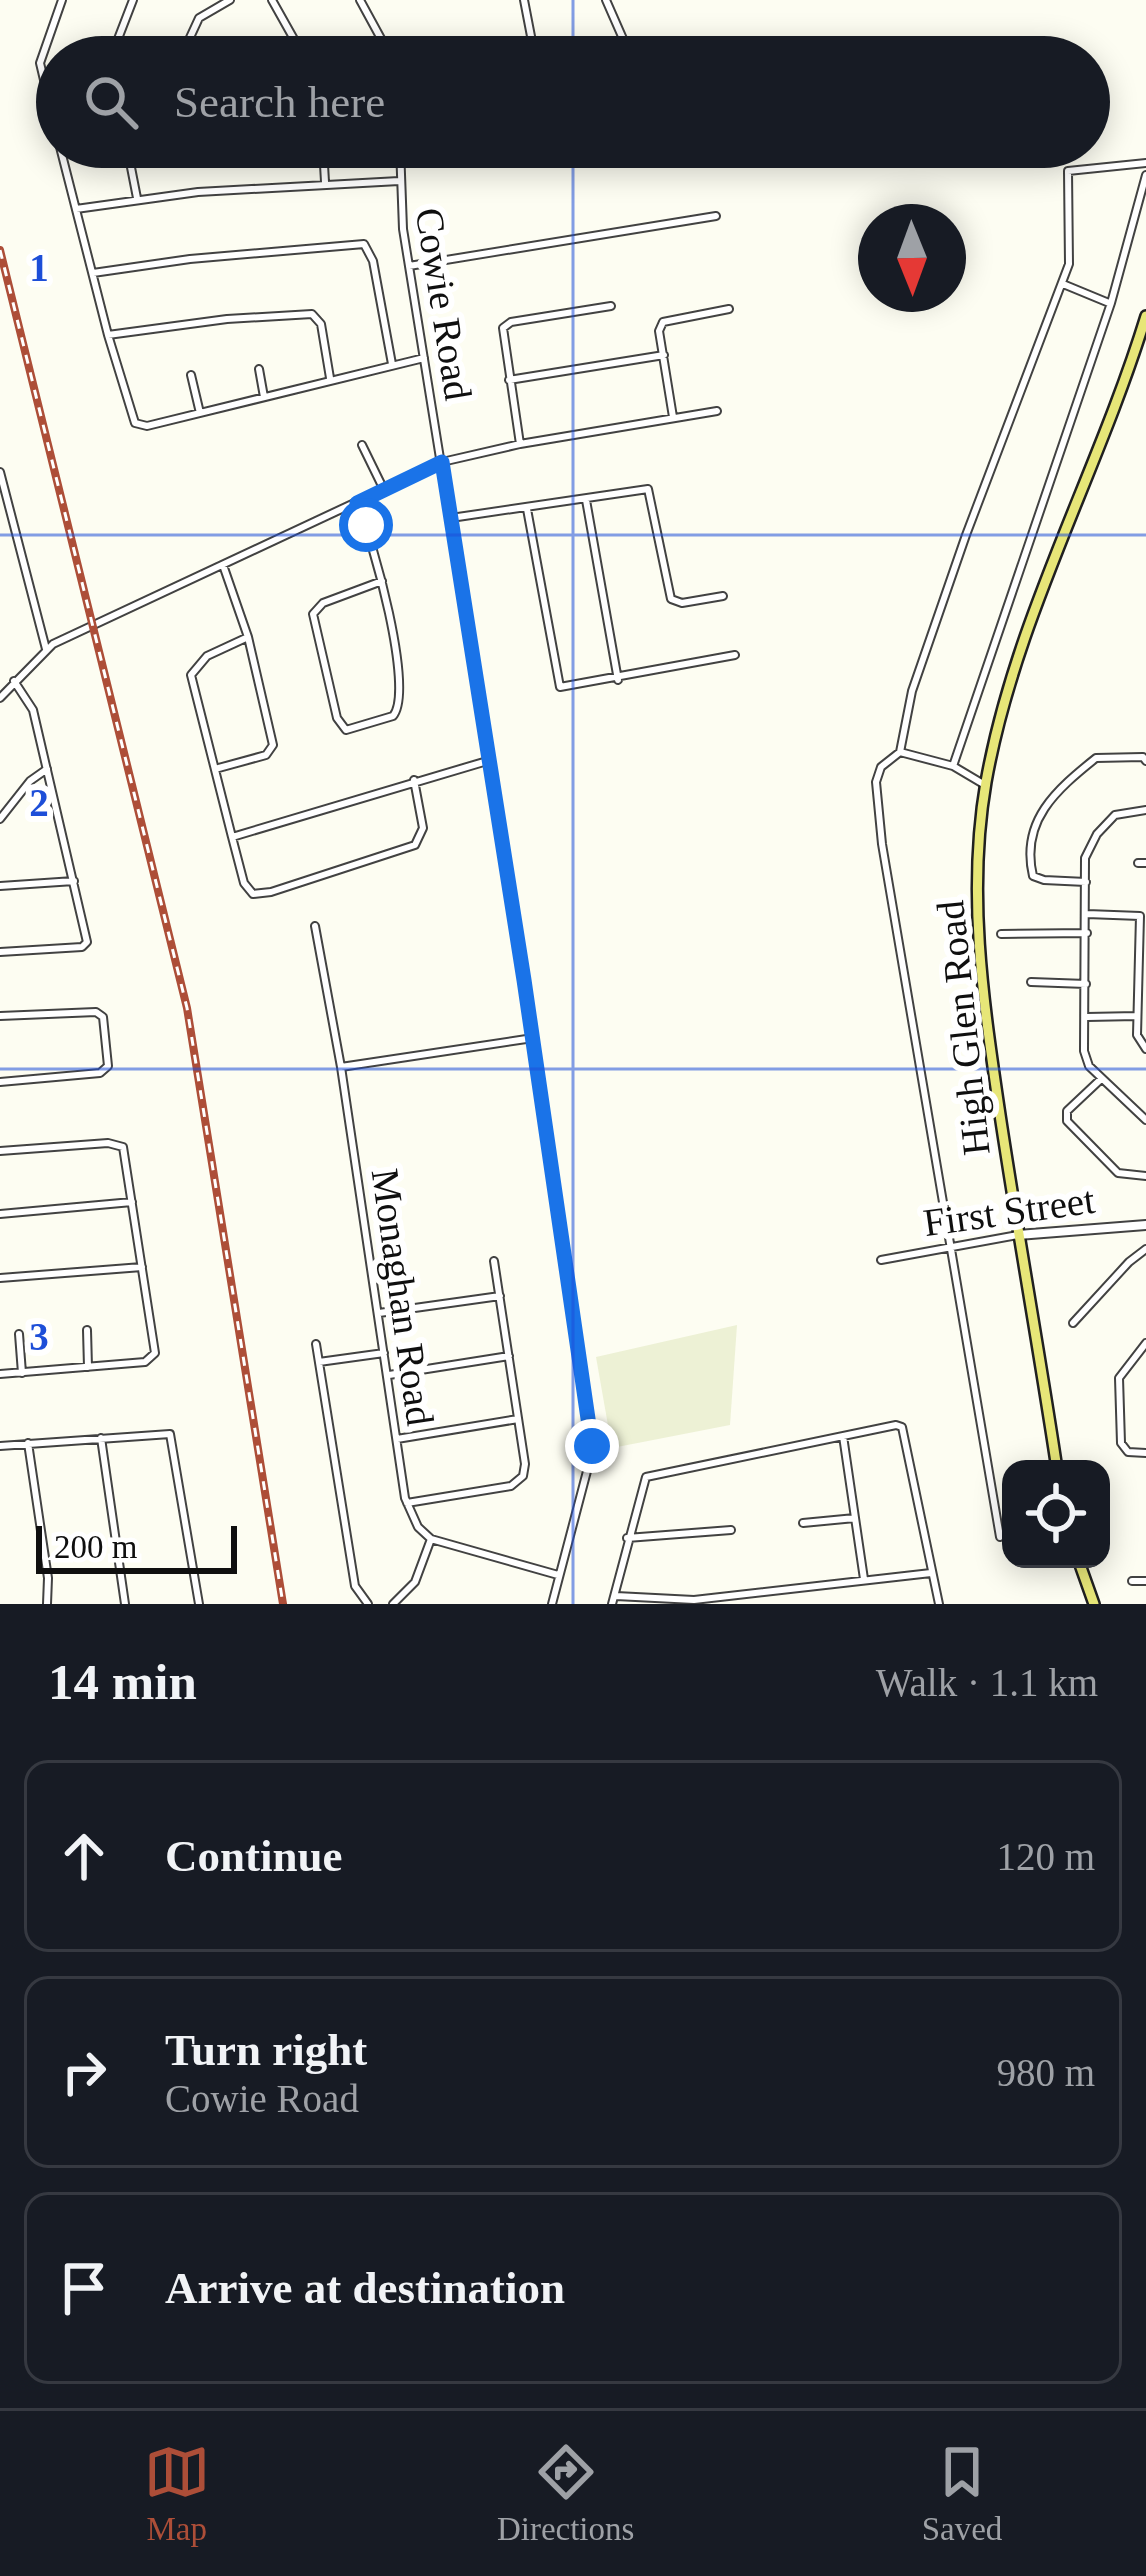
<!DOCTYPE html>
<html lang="en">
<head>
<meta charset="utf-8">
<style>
  body { margin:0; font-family:"Times New Roman",serif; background:#242831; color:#f1f3f6 }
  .controls { position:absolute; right:36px; bottom:36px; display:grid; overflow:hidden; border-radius:24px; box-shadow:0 6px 30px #0003 }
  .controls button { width:108px; height:108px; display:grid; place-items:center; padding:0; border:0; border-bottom:3px solid #363941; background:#171b24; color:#f1f3f6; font:60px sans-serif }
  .compass { position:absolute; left:858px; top:204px; width:108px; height:108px; border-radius:50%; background:#171b24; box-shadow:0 6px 30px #0003; rotate:179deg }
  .scale { position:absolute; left:36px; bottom:30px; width:201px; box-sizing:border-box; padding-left:12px; border:6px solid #0f0f0f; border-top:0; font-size:33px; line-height:42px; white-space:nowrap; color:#0f0f0f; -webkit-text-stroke:9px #fff; paint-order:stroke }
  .stop { position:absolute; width:36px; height:36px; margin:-27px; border:9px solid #1a73e8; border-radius:50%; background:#fff }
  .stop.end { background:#1a73e8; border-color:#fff; box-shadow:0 3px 12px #0008 }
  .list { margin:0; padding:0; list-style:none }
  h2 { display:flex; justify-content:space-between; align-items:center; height:156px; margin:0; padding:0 48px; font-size:51px }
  h2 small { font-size:39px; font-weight:400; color:#9ea1a6 }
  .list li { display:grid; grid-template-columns:78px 1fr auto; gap:36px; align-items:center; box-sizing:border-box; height:192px; margin:0 24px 24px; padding:0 24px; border:3px solid #363941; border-radius:24px }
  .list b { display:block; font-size:45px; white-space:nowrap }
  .list p { margin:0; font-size:39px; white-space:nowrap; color:#9ea1a6 }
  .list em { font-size:39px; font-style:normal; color:#9ea1a6 }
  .icon { flex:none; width:66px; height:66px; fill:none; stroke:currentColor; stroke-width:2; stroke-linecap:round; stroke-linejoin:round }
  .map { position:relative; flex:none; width:1146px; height:1604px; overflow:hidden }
  .search { position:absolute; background:#171b24; box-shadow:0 6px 30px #0003; left:36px; right:36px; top:36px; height:132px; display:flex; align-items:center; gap:30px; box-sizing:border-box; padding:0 42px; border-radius:66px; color:#9ea1a6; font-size:45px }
  .sheet { height:804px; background:#171b24 }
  nav { display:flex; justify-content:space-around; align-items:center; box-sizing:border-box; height:168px; border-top:3px solid #363941; background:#171b24; font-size:33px; color:#9ea1a6 }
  nav a { display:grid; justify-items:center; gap:6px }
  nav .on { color:#ad4e38 }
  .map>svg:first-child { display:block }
  .farmland { fill:#edf1d5 }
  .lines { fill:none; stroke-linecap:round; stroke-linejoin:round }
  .minor-casing { stroke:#424242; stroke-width:10 }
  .tertiary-casing { stroke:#424242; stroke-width:12 }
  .primary-casing { stroke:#202020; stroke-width:14 }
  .minor { stroke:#fff; stroke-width:6 }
  .tertiary { stroke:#fff; stroke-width:8 }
  .primary { stroke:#e7e678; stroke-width:9 }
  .rail-casing { stroke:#ad4e38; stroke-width:8 }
  .rail { stroke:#fff; stroke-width:3; stroke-dasharray:9; stroke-linecap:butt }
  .route { stroke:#1a73e8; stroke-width:15 }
  .grid { fill:none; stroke:#1d4ed8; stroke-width:3; stroke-opacity:0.55 }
  .labels { text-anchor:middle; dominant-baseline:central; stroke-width:12; stroke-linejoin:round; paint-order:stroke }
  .street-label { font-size:39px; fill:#0f0f0f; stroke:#fff }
  .grid-label { font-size:39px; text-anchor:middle; font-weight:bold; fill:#1d4ed8; stroke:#fff; stroke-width:12; stroke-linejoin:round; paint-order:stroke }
</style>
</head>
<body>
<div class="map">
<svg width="1146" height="1604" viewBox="0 0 1146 1604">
  <rect width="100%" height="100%" fill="#fdfdf2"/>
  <path class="farmland" d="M737 1325 730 1425 612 1448 596 1357Z"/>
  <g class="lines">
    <defs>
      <path id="minor" d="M272 0 304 57
        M360 0 391 57
        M524 0 535 57
        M606 0 631 57
        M111 57 133 0
        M181 57 199 18 230 0
        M57 135 40 63 62 0
        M60 147 108 335 135 423 147 426 424 358
        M127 147 137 198
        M323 147 325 182
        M400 147 403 229 524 979 591 1432V1456L552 1604
        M76 209 198 192 399 181
        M409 266 716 216
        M93 273 190 259 364 244 373 261 392 364
        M1063 284 1109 303
        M108 335 227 319 312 314 321 324 330 378
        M259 369 264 397
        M191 375 200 413
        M509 380 664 355
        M673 417 659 331 663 322 729 309
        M520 444 503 328 511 322 611 306
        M362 445 384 490
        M0 472 46 649
        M586 500 618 680
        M357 503C372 537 415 690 393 716L346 730 337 718 313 614 323 603 382 581
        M527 509 560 687 735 655
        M451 518 648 489 671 599 682 603 723 596
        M248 637 207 656 191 675 232 837 487 761
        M0 698 53 644 442 462 520 444 717 411
        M900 752 953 766 985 785
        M953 766 1111 303 1146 175
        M215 769 266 755 273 745 248 637 223 565
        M1146 810 1115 815 1097 834 1085 858 1084 1051 1089 1066 1146 1120
        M0 819 30 781 47 769
        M232 837 244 883 253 894 271 892 415 845 423 828 414 780
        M1138 863H1146
        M1086 882 1044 880 1033 876C1020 821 1056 790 1096 758L1143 757 1146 761
        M0 886 74 881
        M1087 914 1140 916 1137 1035 1146 1049
        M315 926 341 1067 405 1498 418 1527 431 1539 558 1575
        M1001 934 1087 933
        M0 952 82 947 87 942 33 710 14 681
        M1031 982 1086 984
        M0 1016 96 1012 103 1017 108 1066 100 1073 0 1082
        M1087 1017 1137 1016
        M341 1067 533 1038
        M1101 1079 1067 1111V1121L1118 1173 1146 1176
        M0 1151 108 1143 123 1147 155 1353 145 1362 0 1374
        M0 1214 132 1202
        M881 1260 1018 1235
        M0 1278 142 1267
        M379 1313 500 1296
        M1073 1323 1129 1262 1146 1249
        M87 1330 88 1367
        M19 1334 22 1373
        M1146 1343 1119 1378 1121 1443 1128 1452 1146 1453
        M316 1344 355 1586 368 1604
        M319 1362 384 1353
        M389 1375 509 1356
        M843 1436 864 1579
        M101 1438 125 1604
        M397 1439 518 1419
        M28 1443 48 1578 47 1604
        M0 1446 170 1434 199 1604
        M407 1503 511 1486 523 1476 525 1464 494 1261
        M803 1523 855 1518
        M1000 1537 882 844 876 782 881 767 900 752 912 691 966 535 1069 264 1068 171 1146 163
        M627 1538 731 1530
        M1132 1581H1146
        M616 1596 694 1600 931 1573
        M393 1604 415 1582 431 1539
        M612 1604 646 1477 896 1425 902 1427 939 1604"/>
      <path id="tertiary" d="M1018 1235 1146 1225"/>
      <path id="primary" d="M1057 1469C1039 1349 1017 1229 999 1108 983 999 967 892 986 782 1015 619 1098 473 1146 316
        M1078 1559 1094 1604"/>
    </defs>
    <use href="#minor" class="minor-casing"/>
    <use href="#tertiary" class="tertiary-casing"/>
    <use href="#primary" class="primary-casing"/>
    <use href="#minor" class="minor"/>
    <use href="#tertiary" class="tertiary"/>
    <use href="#primary" class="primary"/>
    <defs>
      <path id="rail" d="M0 250 187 1008 283 1604"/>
    </defs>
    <use href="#rail" class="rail-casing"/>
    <use href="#rail" class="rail"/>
  </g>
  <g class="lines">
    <path class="route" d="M366 525 357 503 442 462 524 980 592 1446"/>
  </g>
  <path class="grid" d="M573 0V57M573 147V1604M0 535H1146M0 1069H1146"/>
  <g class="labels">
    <g class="street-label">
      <text transform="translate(444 304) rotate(81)">Cowie Road</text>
      <text transform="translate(963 1028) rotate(-96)">High Glen Road</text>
      <text transform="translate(1009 1211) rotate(-8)">First Street</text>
      <text transform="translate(403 1297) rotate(82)">Monaghan Road</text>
    </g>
  </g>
  <g class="grid-label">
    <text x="39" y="281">1</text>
    <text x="39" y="816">2</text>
    <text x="39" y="1350">3</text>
  </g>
</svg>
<div class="controls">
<button><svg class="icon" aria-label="locate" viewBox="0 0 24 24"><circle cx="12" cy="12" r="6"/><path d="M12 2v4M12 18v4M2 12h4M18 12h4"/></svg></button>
</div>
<svg class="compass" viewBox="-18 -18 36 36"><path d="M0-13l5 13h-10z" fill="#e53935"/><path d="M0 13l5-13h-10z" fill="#9ea1a6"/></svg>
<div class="scale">200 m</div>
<div class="stop" style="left:366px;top:525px"></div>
<div class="stop end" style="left:592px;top:1446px"></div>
<div class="search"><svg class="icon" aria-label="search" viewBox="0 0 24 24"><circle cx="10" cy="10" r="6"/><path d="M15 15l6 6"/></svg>Search here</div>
</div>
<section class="sheet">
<h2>14 min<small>Walk · 1.1 km</small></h2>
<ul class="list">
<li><svg class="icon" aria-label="ahead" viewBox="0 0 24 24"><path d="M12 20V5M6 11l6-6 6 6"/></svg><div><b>Continue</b></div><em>120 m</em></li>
<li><svg class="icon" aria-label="right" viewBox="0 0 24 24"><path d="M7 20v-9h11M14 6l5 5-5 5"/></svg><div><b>Turn right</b><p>Cowie Road</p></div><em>980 m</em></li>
<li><svg class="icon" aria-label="arrive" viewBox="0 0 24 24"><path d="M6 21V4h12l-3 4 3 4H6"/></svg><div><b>Arrive at destination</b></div></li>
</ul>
</section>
<nav>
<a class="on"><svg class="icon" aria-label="map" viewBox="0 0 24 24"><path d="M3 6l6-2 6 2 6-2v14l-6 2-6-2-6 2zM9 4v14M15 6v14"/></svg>Map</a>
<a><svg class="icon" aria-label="directions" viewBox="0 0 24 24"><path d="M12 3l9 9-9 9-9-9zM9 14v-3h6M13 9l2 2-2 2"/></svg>Directions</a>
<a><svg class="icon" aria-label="saved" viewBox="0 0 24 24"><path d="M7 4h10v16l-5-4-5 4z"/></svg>Saved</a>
</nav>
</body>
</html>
